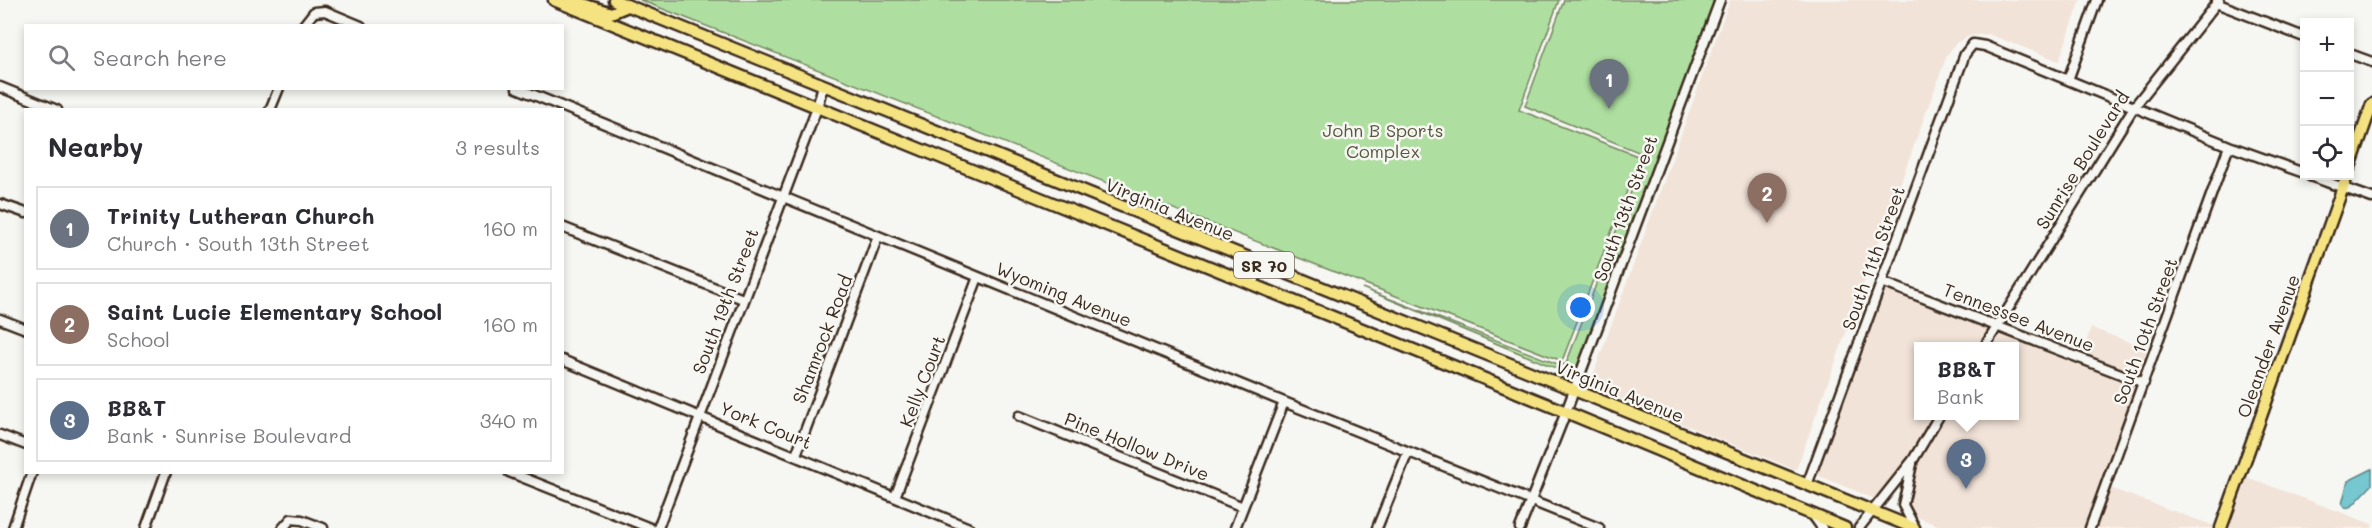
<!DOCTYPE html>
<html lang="en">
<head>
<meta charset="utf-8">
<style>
  body { margin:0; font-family:Mali,sans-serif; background:#f7f7f7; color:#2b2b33 }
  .controls { position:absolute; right:18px; top:18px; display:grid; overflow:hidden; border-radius:0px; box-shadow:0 3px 9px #0003 }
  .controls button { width:54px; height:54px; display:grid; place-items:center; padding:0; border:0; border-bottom:2px solid #e1e1e2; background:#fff; color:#2b2b33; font:30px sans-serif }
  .you { position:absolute; left:1581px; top:308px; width:21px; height:21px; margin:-15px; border:4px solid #fff; border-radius:50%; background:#1a73e8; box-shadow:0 0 0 9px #1a73e833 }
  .badge { display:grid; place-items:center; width:39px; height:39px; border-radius:50%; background:#d1495b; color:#fff; font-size:20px; font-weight:700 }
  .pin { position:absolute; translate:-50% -50px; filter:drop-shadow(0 2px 3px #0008) }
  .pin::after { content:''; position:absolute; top:32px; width:21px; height:18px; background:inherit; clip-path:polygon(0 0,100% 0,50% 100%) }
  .popup { position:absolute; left:1914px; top:342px; width:105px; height:78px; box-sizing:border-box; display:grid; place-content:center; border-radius:0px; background:#fff; filter:drop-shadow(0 2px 4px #0005); font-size:20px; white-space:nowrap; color:#7c7c81 }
  .popup b { font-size:22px; color:#2b2b33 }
  .popup::after { content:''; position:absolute; left:50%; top:100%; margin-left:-12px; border:12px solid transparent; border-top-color:#fff }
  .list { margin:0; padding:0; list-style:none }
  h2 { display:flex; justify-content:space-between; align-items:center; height:78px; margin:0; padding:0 24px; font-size:26px }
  h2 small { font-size:20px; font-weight:400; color:#7c7c81 }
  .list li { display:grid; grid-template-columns:39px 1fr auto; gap:18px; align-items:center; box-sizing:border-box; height:84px; margin:0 12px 12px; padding:0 12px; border:2px solid #e1e1e2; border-radius:0px }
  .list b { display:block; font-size:22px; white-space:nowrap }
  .list p { margin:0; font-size:20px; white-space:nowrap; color:#7c7c81 }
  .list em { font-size:20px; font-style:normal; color:#7c7c81 }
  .icon { flex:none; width:33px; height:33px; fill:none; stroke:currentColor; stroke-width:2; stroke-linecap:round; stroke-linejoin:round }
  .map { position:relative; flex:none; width:2372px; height:528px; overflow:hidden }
  .search { position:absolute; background:#fff; box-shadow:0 3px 9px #0003; left:24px; top:24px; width:540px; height:66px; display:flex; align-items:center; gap:15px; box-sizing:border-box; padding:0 21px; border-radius:0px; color:#7c7c81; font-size:22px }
  .panel { position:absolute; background:#fff; box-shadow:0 3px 9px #0003; left:24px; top:108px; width:540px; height:366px; border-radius:0px }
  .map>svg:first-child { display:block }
  .built { fill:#f2e3d8 }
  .green { fill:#aedfa0; stroke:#74845f; stroke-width:1.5 }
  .water { fill:#76c7d0; stroke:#5e8889; stroke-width:1.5 }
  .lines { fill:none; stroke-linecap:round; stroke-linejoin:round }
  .minor-casing { stroke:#3b2a1e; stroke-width:13 }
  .major-casing { stroke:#3b2a1e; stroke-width:15 }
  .minor { stroke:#f6f6f2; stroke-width:8 }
  .major { stroke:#f5e382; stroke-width:10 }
  .labels { text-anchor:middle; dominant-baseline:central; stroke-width:5; stroke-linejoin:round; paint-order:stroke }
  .shield { fill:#f6f6f2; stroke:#73675e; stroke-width:1.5 }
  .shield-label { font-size:16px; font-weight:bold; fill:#3b2a1e }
  .park-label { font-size:18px; fill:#58573e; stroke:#f6f6f2 }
  .street-label { font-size:18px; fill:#3b2a1e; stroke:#f6f6f2 }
</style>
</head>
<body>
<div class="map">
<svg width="2372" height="528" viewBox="0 0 2372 528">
  <rect width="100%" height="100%" fill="#f6f6f2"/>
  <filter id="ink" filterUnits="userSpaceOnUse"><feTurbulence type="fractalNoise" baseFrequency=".0167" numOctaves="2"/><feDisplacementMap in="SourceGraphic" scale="12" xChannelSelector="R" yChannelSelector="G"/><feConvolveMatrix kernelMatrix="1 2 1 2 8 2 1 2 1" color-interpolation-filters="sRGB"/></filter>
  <g filter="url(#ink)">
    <path class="built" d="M1730 0H2081L2059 61 1988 34 1969 36 1956 43 1947 55 1796 470 1589 386Z
      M1884 288 1991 329 1980 346H1918V416H1934L1909 458 1875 499 1817 475Z
      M2091 328 2151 350 2141 376 2082 354Z
      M2000 332 2138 386 2086 528H1944L1912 515 1907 505 1917 462 1944 416H2014V346H1991Z
      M2244 476 2372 524V528H2226Z
      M2110 488 2217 527 2216 528H2095Z"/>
    <path class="green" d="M640 0H1559L1519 110 1640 157 1562 361Z
      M1564 0H1715L1575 376 1362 288 1560 365 1566 364 1644 157 1641 153 1525 106Z"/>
    <path class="water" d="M2372 469V485L2352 506 2346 508 2342 504 2348 481Z"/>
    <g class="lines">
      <defs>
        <path id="minor" d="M2216 3 2304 37
          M303 26 314 12 325 11 361 26
          M2350 54 2372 62
          M2068 80 2097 0
          M0 87 57 110
          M517 88 1284 402 1599 528
          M270 110 279 88
          M2310 176 2372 198
          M0 204 26 213
          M562 227 743 299
          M1882 282 2144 383
          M1253 284 1261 264
          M0 319 26 329
          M1985 346 2134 107 2219 0
          M562 360 969 528
          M1019 416 1243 507
          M0 435 26 445
          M796 455 878 236
          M1912 464 1903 505 1915 528
          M509 472 650 528
          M1807 485 1965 54 1973 44 1985 46 2229 146 2304 173
          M895 497 978 277
          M1812 514 1822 528
          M13 528 32 472
          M146 528 166 472
          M283 528 291 519 302 520 323 528
          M658 528 817 108 823 85
          M1235 528 1284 402
          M1377 528 1408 452
          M1520 528 1566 412 1720 0
          M1859 528 1913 460 1939 416
          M2090 528 2229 146"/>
        <path id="major" d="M554 0 1566 412 1845 528
          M571 0 611 13 628 6
          M614 0 1914 528
          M2350 167 2372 104
          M2221 528 2347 176"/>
      </defs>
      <use href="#minor" class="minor-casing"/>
      <use href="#major" class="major-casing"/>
      <use href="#minor" class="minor"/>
      <use href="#major" class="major"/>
    </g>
  </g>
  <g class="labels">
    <rect class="shield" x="1234" y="252" width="60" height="26" rx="4.5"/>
    <g class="shield-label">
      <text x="1264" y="265">SR 70</text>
    </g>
    <g class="park-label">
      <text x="1383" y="130">John B Sports<tspan x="1383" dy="21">Complex</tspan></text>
    </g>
    <g class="street-label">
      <text transform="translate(2082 160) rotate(-58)">Sunrise Boulevard</text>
      <text transform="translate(1625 208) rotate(-70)">South 13th Street</text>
      <text transform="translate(1170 209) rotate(22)">Virginia Avenue</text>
      <text transform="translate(1873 258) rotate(-70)">South 11th Street</text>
      <text transform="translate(1064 294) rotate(22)">Wyoming Avenue</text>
      <text transform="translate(725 301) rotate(-69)">South 19th Street</text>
      <text transform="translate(2019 317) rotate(21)">Tennessee Avenue</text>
      <text transform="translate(2145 331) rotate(-70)">South 10th Street</text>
      <text transform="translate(822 339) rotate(-69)">Shamrock Road</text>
      <text transform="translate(2268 346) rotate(-70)">Oleander Avenue</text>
      <text transform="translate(922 381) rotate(-69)">Kelly Court</text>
      <text transform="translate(1620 391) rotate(22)">Virginia Avenue</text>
      <text transform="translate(766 425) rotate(22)">York Court</text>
      <text transform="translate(1137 446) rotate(22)">Pine Hollow Drive</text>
    </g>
  </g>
</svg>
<div class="controls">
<button>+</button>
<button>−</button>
<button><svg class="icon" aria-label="locate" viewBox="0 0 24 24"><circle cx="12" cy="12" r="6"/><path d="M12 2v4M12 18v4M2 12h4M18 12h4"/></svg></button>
</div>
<div class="you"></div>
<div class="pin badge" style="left:1609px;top:109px;background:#6b7280">1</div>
<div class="pin badge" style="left:1767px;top:223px;background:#8d6e63">2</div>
<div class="pin badge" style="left:1966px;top:489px;background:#5c6f8a">3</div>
<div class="popup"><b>BB&amp;T</b>Bank</div>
<div class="search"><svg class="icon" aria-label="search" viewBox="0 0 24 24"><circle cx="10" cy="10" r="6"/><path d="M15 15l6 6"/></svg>Search here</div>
<section class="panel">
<h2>Nearby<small>3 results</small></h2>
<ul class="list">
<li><span class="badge" style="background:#6b7280">1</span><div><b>Trinity Lutheran Church</b><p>Church · South 13th Street</p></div><em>160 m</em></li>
<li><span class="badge" style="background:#8d6e63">2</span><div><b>Saint Lucie Elementary School</b><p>School</p></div><em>160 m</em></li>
<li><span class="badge" style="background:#5c6f8a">3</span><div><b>BB&amp;T</b><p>Bank · Sunrise Boulevard</p></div><em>340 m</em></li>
</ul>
</section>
</div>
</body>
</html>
